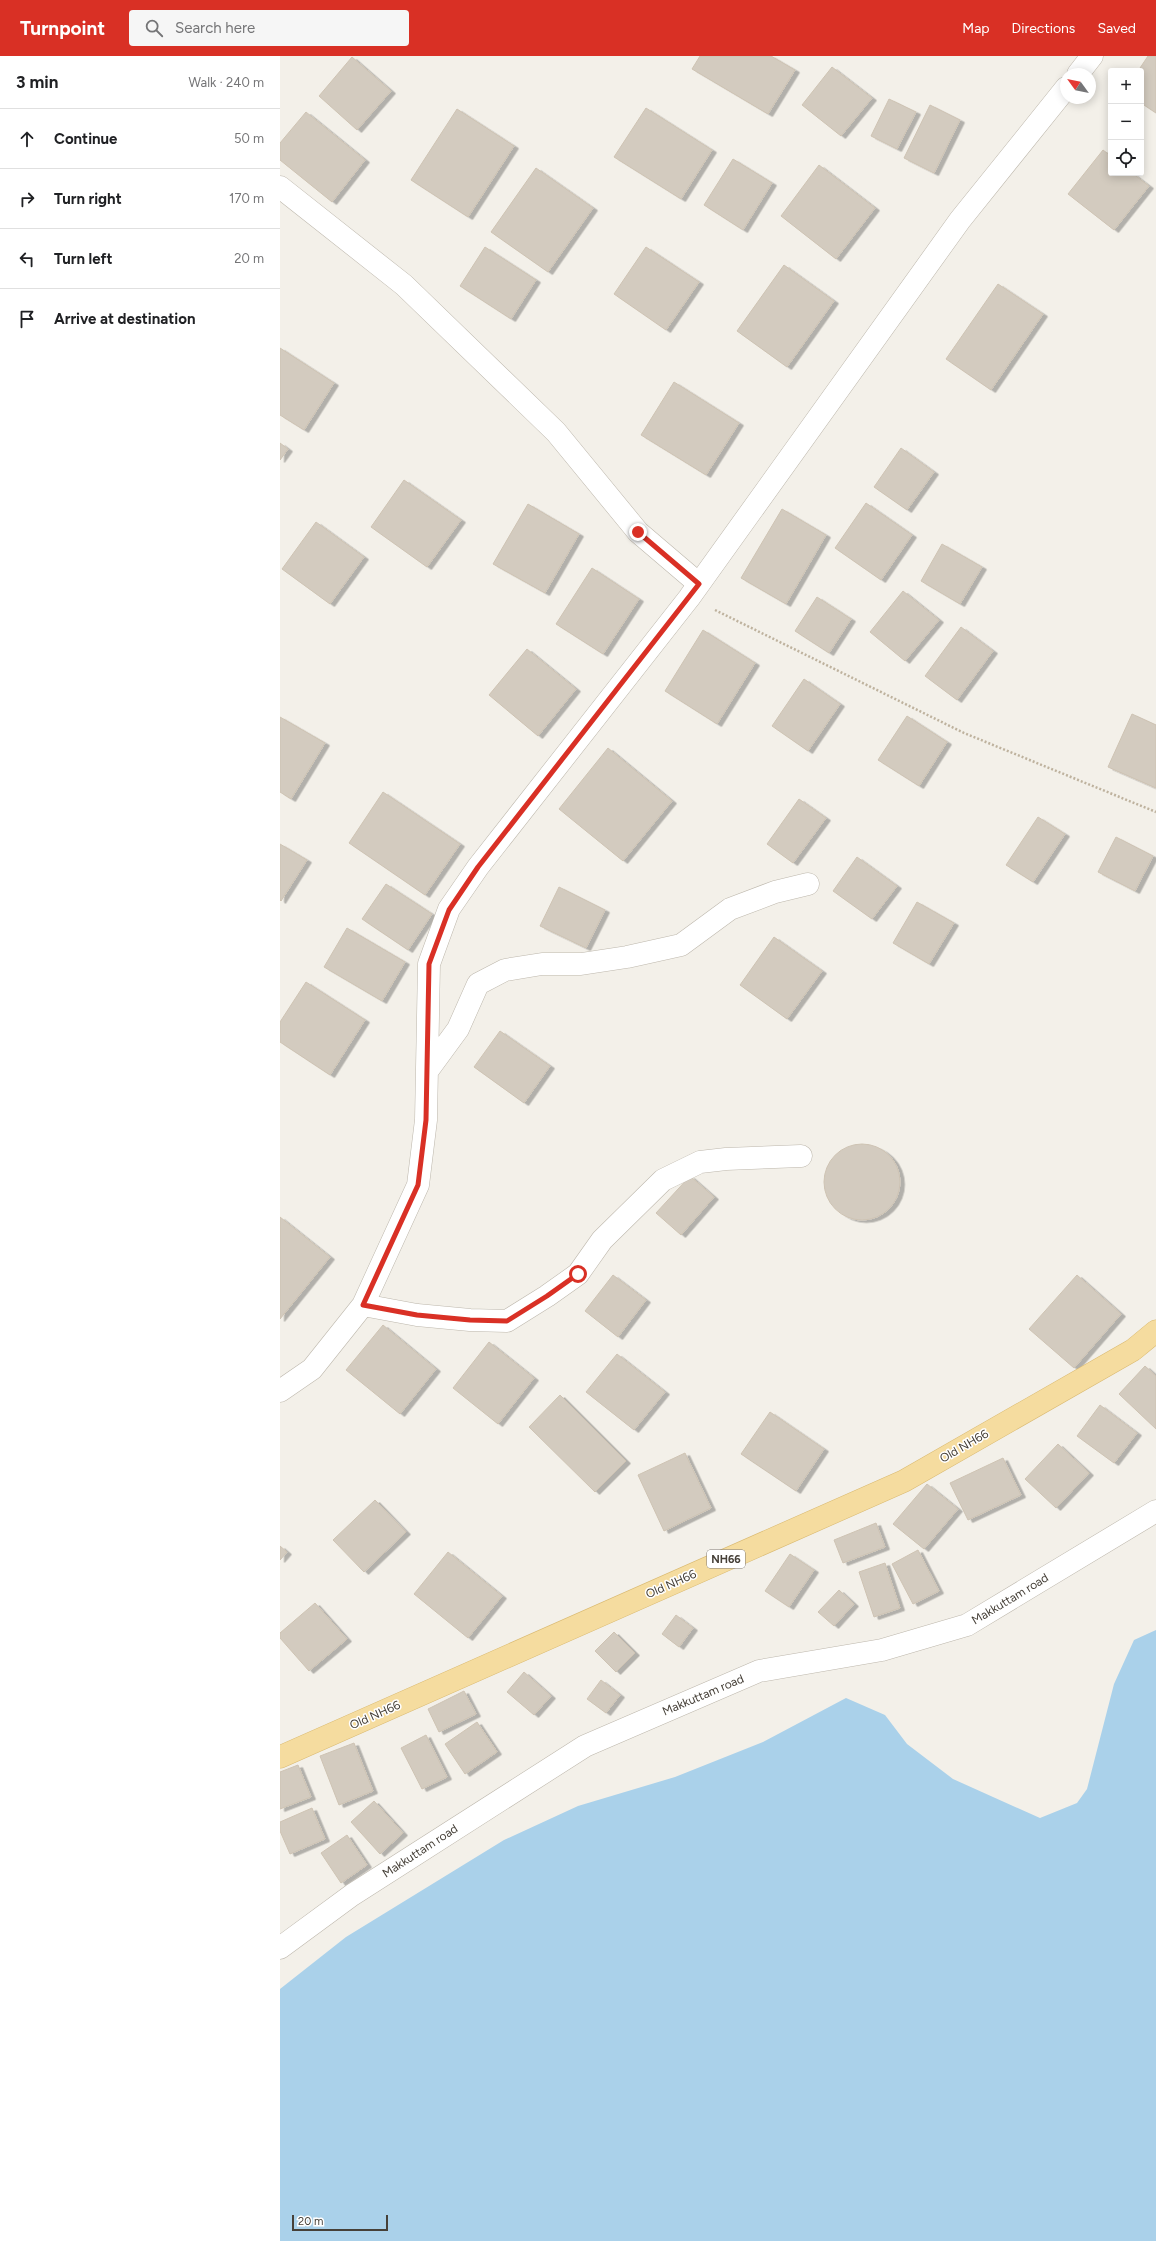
<!DOCTYPE html>
<html lang="en">
<head>
<meta charset="utf-8">
<style>
  body { margin:0; font-family:Figtree,sans-serif; background:#f6f6f6; color:#202124 }
  .controls { position:absolute; right:12px; top:12px; display:grid; overflow:hidden; border-radius:4px; box-shadow:0 2px 10px #0003 }
  .controls button { width:36px; height:36px; display:grid; place-items:center; padding:0; border:0; border-bottom:1px solid #e0e0e0; background:#fff; color:#202124; font:20px sans-serif }
  .compass { position:absolute; left:780px; top:12px; width:36px; height:36px; border-radius:50%; background:#fff; box-shadow:0 2px 10px #0003; rotate:303deg }
  .scale { position:absolute; left:12px; bottom:10px; width:96px; box-sizing:border-box; padding-left:4px; border:2px solid #464038; border-top:0; font-size:11px; line-height:14px; white-space:nowrap; color:#464038; -webkit-text-stroke:3px #fff; paint-order:stroke }
  .stop { position:absolute; width:12px; height:12px; margin:-9px; border:3px solid #d93025; border-radius:50%; background:#fff }
  .stop.end { background:#d93025; border-color:#fff; box-shadow:0 1px 4px #0008 }
  .list { margin:0; padding:0; list-style:none }
  h2 { display:flex; justify-content:space-between; align-items:center; height:52px; margin:0; padding:0 16px; font-size:17px }
  h2 small { font-size:13px; font-weight:400; color:#757577 }
  .list li { display:grid; grid-template-columns:26px 1fr auto; gap:12px; align-items:center; box-sizing:border-box; height:60px; padding:0 16px; border-top:1px solid #e0e0e0 }
  .list b { display:block; font-size:15px; white-space:nowrap }
  .list em { font-size:13px; font-style:normal; color:#757577 }
  .icon { flex:none; width:22px; height:22px; fill:none; stroke:currentColor; stroke-width:2; stroke-linecap:round; stroke-linejoin:round }
  .map { position:relative; flex:none; width:876px; height:2185px; overflow:hidden }
  header { display:flex; align-items:center; gap:24px; box-sizing:border-box; height:56px; padding:0 20px; background:#d93025; color:#fff }
  header strong { font-size:19px }
  nav { display:flex; gap:22px; margin-inline-start:auto; font-size:14px }
  .search { width:280px; height:36px; background:#f6f6f6; display:flex; align-items:center; gap:10px; box-sizing:border-box; padding:0 14px; border-radius:4px; color:#757577; font-size:15px }
  main { display:flex }
  aside { flex:1; background:#fff }
  .map>svg:first-child { display:block }
  .water { fill:#aad1ea }
  .building { fill:#d3cbbf; stroke:#cec3b3; filter:url(#shadow) }
  .lines { fill:none; stroke-linecap:round; stroke-linejoin:round }
  .minor-casing { stroke:#bdb7ac; stroke-width:23 }
  .major-casing { stroke:#d9b970; stroke-width:23 }
  .path { stroke:#beb29e; stroke-width:2.5; stroke-dasharray:2 2; stroke-linecap:butt }
  .minor { stroke:#fff; stroke-width:22 }
  .major { stroke:#f5dc9f; stroke-width:22 }
  .route { stroke:#d93025; stroke-width:5 }
  .labels { text-anchor:middle; dominant-baseline:central; stroke-width:3; stroke-linejoin:round; paint-order:stroke }
  .shield { fill:#fff; stroke:#7e7974; stroke-width:1 }
  .shield-label { font-size:11px; font-weight:bold; fill:#464038 }
  .street-label { font-size:12px; fill:#464038; stroke:#fff }
</style>
</head>
<body>
<header>
<strong>Turnpoint</strong>
<div class="search"><svg class="icon" aria-label="search" viewBox="0 0 24 24"><circle cx="10" cy="10" r="6"/><path d="M15 15l6 6"/></svg>Search here</div>
<nav><a>Map</a><a>Directions</a><a>Saved</a></nav>
</header>
<main>
<aside>
<h2>3 min<small>Walk · 240 m</small></h2>
<ul class="list">
<li><svg class="icon" aria-label="ahead" viewBox="0 0 24 24"><path d="M12 20V5M6 11l6-6 6 6"/></svg><div><b>Continue</b></div><em>50 m</em></li>
<li><svg class="icon" aria-label="right" viewBox="0 0 24 24"><path d="M7 20v-9h11M14 6l5 5-5 5"/></svg><div><b>Turn right</b></div><em>170 m</em></li>
<li><svg class="icon" aria-label="left" viewBox="0 0 24 24"><path d="M17 20v-9H6M10 6l-5 5 5 5"/></svg><div><b>Turn left</b></div><em>20 m</em></li>
<li><svg class="icon" aria-label="arrive" viewBox="0 0 24 24"><path d="M6 21V4h12l-3 4 3 4H6"/></svg><div><b>Arrive at destination</b></div></li>
</ul>
</aside>
<div class="map">
<svg width="876" height="2185" viewBox="0 0 876 2185">
  <defs>
    <filter id="shadow"><feDropShadow dx="4.5" dy="2.5" stdDeviation="0" flood-color="#0004"/></filter>
  </defs>
  <rect width="100%" height="100%" fill="#f3f0e9"/>
  <path class="water" d="M876 1574V2185H0V1933L66 1881 224 1784 298 1750 395 1721 483 1686 566 1642 605 1659 627 1688 673 1723 760 1762 797 1747 807 1733 834 1628 854 1584Z"/>
  <path class="building" d="M420 0H491L515 14 488 58 412 13Z
    M868 0H876V57L861 47V15H858Z
    M72 1 111 35 77 74 39 40Z
    M552 11 592 42 561 80 522 49Z
    M609 43 636 56 617 93 591 80Z
    M650 49 680 64 654 117 624 102Z
    M366 52 432 94 401 143 334 101Z
    M177 53 234 90 188 161 131 124Z
    M26 56 85 104 52 146 0 104V87Z
    M823 94 831 100V117H852L869 130 834 174 788 138Z
    M453 103 492 127 463 174 424 149Z
    M539 109 595 152 556 203 501 160Z
    M256 112 313 152 268 216 211 176Z
    M205 191 256 224 231 263 180 230Z
    M366 191 419 226 386 274 334 238Z
    M504 209 554 245 507 311 457 275Z
    M718 228 763 258 711 334 666 303Z
    M0 292 54 327 24 374 0 359Z
    M394 326 459 367 426 419 361 379Z
    M0 387 8 393 0 404Z
    M621 392 654 416 627 454 594 431Z
    M124 424 181 464 147 511 91 471Z
    M586 447 632 479 601 524 555 492Z
    M248 448 299 478 265 537 213 508Z
    M502 453 546 479 506 548 461 522Z
    M36 466 84 501 50 548 2 513Z
    M662 488 702 511 680 548 641 525Z
    M312 512 359 543 323 598 276 568Z
    M623 535 659 564 625 605 590 576Z
    M537 541 571 563 549 597 515 575Z
    M681 571 713 595 677 644 645 620Z
    M423 574 475 607 437 668 385 635Z
    M247 593 296 633 258 680 209 639Z
    M524 623 560 648 528 695 492 670Z
    M852 658 876 669V732L828 711Z
    M627 660 667 686 639 730 598 704Z
    M0 661 45 687 11 743 0 736Z
    M328 692 392 745 343 805 279 753Z
    M103 736 180 788 145 839 69 787Z
    M519 743 546 762 513 807 487 788Z
    M758 761 785 778 753 826 726 809Z
    M836 781 873 800 855 835 818 816Z
    M0 788 27 804 1 845 0 844Z
    M577 801 617 830 592 863 553 835Z
    M106 828 152 858 128 894 82 863Z
    M279 831 325 854 306 892 260 870Z
    M637 846 674 867 649 908 613 887Z
    M67 872 125 906 102 945 44 911Z
    M494 881 542 915 507 963 460 929Z
    M26 926 85 964 50 1019 0 986V966Z
    M220 975 270 1010 244 1047 194 1011Z
    M544 1126a38 38 0 1 1 76 0a38 38 0 1 1-76 0Z
    M410 1120 434 1141 401 1179 376 1157Z
    M0 1161 50 1201 0 1263Z
    M333 1219 366 1244 338 1281 305 1255Z
    M797 1219 841 1258 794 1312 749 1273Z
    M103 1269 156 1313 120 1358 66 1314Z
    M209 1286 254 1322 218 1368 173 1332Z
    M337 1298 385 1336 354 1374 306 1336Z
    M865 1310 876 1320V1373L839 1338Z
    M280 1339 346 1405 315 1436 249 1371Z
    M820 1349 857 1377 834 1407 797 1380Z
    M490 1356 544 1393 516 1435 461 1398Z
    M778 1388 809 1417 776 1452 745 1423Z
    M405 1397 431 1452 384 1475 358 1419Z
    M723 1402 741 1439 688 1464 670 1427Z
    M647 1428 678 1453 644 1493 613 1468Z
    M95 1444 126 1476 84 1516 53 1484Z
    M596 1467 605 1491 563 1507 554 1484Z
    M0 1490 7 1496 0 1504Z
    M638 1494 659 1535 633 1548 612 1508Z
    M168 1496 222 1540 188 1582 134 1538Z
    M510 1498 534 1514 509 1551 485 1535Z
    M605 1507 620 1552 594 1561 579 1516Z
    M559 1534 574 1548 554 1570 538 1556Z
    M35 1547 67 1583 29 1615 0 1582V1577Z
    M396 1559 413 1572 399 1591 382 1578Z
    M334 1576 355 1597 336 1616 315 1595Z
    M244 1616 271 1640 254 1659 227 1636Z
    M321 1624 340 1639 326 1657 307 1643Z
    M184 1635 196 1658 159 1676 148 1653Z
    M197 1666 217 1696 185 1718 165 1688Z
    M146 1679 167 1721 142 1733 121 1692Z
    M74 1687 93 1735 59 1749 40 1700Z
    M18 1709 31 1741 0 1753V1716Z
    M94 1745 123 1777 100 1798 71 1766Z
    M32 1752 45 1783 10 1798 0 1775V1766Z
    M67 1779 87 1809 61 1827 41 1797Z"/>
  <g class="lines">
    <defs>
      <path id="minor" d="M798 18 812 0
        M0 131 124 229 276 376 358 476 419 528
        M148 1014 178 973 198 928 225 914 262 908H301L347 901 401 889 450 853 495 836 528 828
        M83 1249 137 1259 190 1264 227 1265 267 1240 298 1218 322 1184 383 1124 420 1106 446 1103 521 1100
        M0 1335 32 1313 83 1249 138 1129 146 1064 149 908 169 853 198 811 409 542 680 164 786 32
        M0 1892 72 1839 305 1690 479 1615 602 1594 687 1569 876 1455"/>
      <path id="major" d="M0 1701 624 1425 853 1294 876 1275"/>
    </defs>
    <use href="#minor" class="minor-casing"/>
    <use href="#major" class="major-casing"/>
    <path class="path" d="M435 554 684 677 876 756"/>
    <use href="#minor" class="minor"/>
    <use href="#major" class="major"/>
  </g>
  <g class="lines">
    <path class="route" d="M298 1218 267 1240 227 1265 190 1264 137 1259 83 1249 138 1129 146 1064 149 908 169 854 198 811 419 528 358 476"/>
  </g>
  <g class="labels">
    <rect class="shield" x="427" y="1494" width="38" height="18" rx="3"/>
    <g class="shield-label">
      <text x="446" y="1503">NH66</text>
    </g>
    <g class="street-label">
      <text transform="translate(684 1390) rotate(-30)">Old NH66</text>
      <text transform="translate(391 1528) rotate(-24)">Old NH66</text>
      <text transform="translate(730 1543) rotate(-31)">Makkuttam road</text>
      <text transform="translate(423 1639) rotate(-23)">Makkuttam road</text>
      <text transform="translate(95 1659) rotate(-24)">Old NH66</text>
      <text transform="translate(140 1795) rotate(-33)">Makkuttam road</text>
    </g>
  </g>
</svg>
<div class="controls">
<button>+</button>
<button>−</button>
<button><svg class="icon" aria-label="locate" viewBox="0 0 24 24"><circle cx="12" cy="12" r="6"/><path d="M12 2v4M12 18v4M2 12h4M18 12h4"/></svg></button>
</div>
<svg class="compass" viewBox="-18 -18 36 36"><path d="M0-13l5 13h-10z" fill="#e53935"/><path d="M0 13l5-13h-10z" fill="#757577"/></svg>
<div class="scale">20 m</div>
<div class="stop" style="left:298px;top:1218px"></div>
<div class="stop end" style="left:358px;top:476px"></div>
</div>
</main>
</body>
</html>
